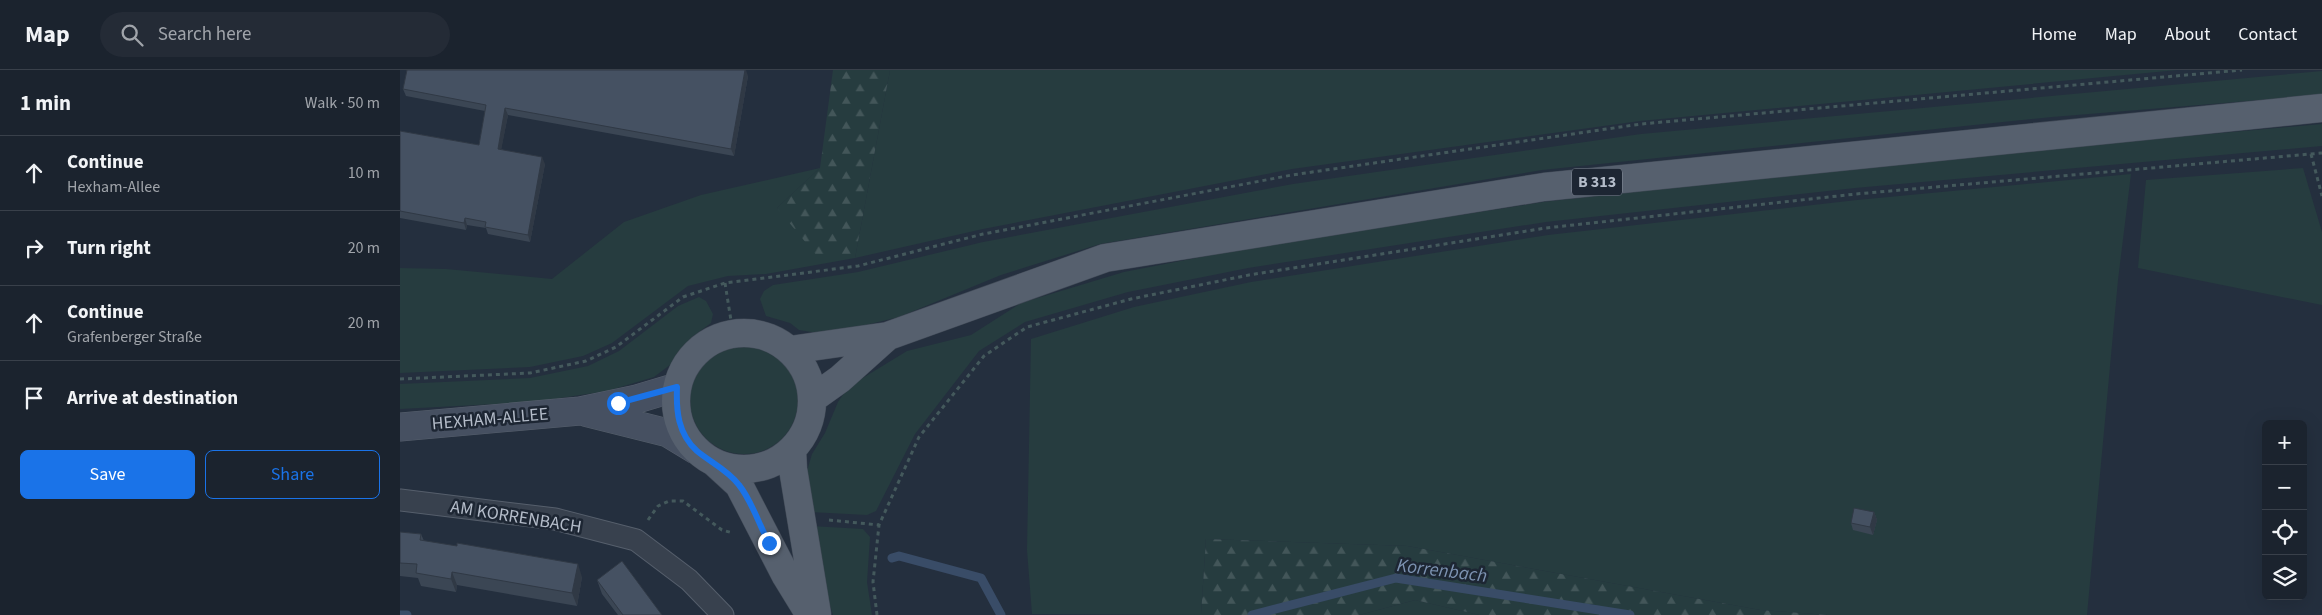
<!DOCTYPE html>
<html lang="en">
<head>
<meta charset="utf-8">
<style>
  body { margin:0; font-family:"Source Sans 3",sans-serif; background:#242b36; color:#f1f3f6 }
  .controls { position:absolute; right:15px; bottom:15px; display:grid; overflow:hidden; border-radius:8px; box-shadow:0 5px 20px #0002 }
  .controls button { width:45px; height:45px; display:grid; place-items:center; padding:0; border:0; border-bottom:1px solid #39404a; background:#1b232e; color:#f1f3f6; font:25px sans-serif }
  .stop { position:absolute; width:15px; height:15px; margin:-11px; border:4px solid #1a73e8; border-radius:50%; background:#fff }
  .stop.end { background:#1a73e8; border-color:#fff; box-shadow:0 1px 5px #0008 }
  .list { margin:0; padding:0; list-style:none }
  h2 { display:flex; justify-content:space-between; align-items:center; height:65px; margin:0; padding:0 20px; font-size:21px }
  h2 small { font-size:16px; font-weight:400; color:#a0a4aa }
  .list li { display:grid; grid-template-columns:32px 1fr auto; gap:15px; align-items:center; box-sizing:border-box; height:75px; padding:0 20px; border-top:1px solid #39404a }
  .list b { display:block; font-size:19px; white-space:nowrap }
  .list p { margin:0; font-size:16px; white-space:nowrap; color:#a0a4aa }
  .list em { font-size:16px; font-style:normal; color:#a0a4aa }
  .actions { display:flex; gap:10px; padding:15px 20px }
  .actions a { flex:1; padding:11px 0; border:1px solid #1a73e8; border-radius:8px; text-align:center; font-size:18px; color:#1a73e8 }
  .actions .main { background:#1a73e8; color:#fff }
  .icon { flex:none; width:28px; height:28px; fill:none; stroke:currentColor; stroke-width:2; stroke-linecap:round; stroke-linejoin:round }
  .map { position:relative; flex:none; width:1922px; height:545px; overflow:hidden }
  header { display:flex; align-items:center; gap:30px; box-sizing:border-box; height:70px; padding:0 25px; background:#1b232e; border-bottom:1px solid #39404a }
  header strong { font-size:24px }
  nav { display:flex; gap:28px; margin-inline-start:auto; font-size:18px }
  .search { width:350px; height:45px; background:#242b36; display:flex; align-items:center; gap:12px; box-sizing:border-box; padding:0 18px; border-radius:28px; color:#a0a4aa; font-size:19px }
  main { display:flex }
  aside { flex:1; background:#1b232e }
  .map>svg:first-child { display:block }
  .grass { fill:#263c3f }
  .forest { fill:url(#forest-firs) }
  .lines { fill:none; stroke-linecap:round; stroke-linejoin:round }
  .stream { stroke:#394c67; stroke-width:9 }
  .minor-casing { stroke:#565f6c; stroke-width:23 }
  .secondary-casing { stroke:#565f6c; stroke-width:29 }
  .primary-casing { stroke:#414a57; stroke-width:29 }
  .path { stroke:#44595c; stroke-width:3; stroke-dasharray:4 4; stroke-linecap:butt }
  .minor { stroke:#38414e; stroke-width:21 }
  .secondary { stroke:#465061; stroke-width:28 }
  .primary { stroke:#56606e; stroke-width:28 }
  .wall { fill:#3b4654 }
  .shaded-wall { fill:#303945 }
  .building { fill:#455162; stroke:#303945 }
  .route { stroke:#1a73e8; stroke-width:6 }
  .labels { text-anchor:middle; dominant-baseline:central; stroke-width:5; stroke-linejoin:round; paint-order:stroke }
  .shield { fill:#1d2633; stroke:#878f9c; stroke-width:1 }
  .shield-label { font-size:16px; font-weight:bold; fill:#b4bcc9 }
  .street-label { font-size:18px; fill:#b4bcc9; stroke:#1d2633 }
  .water-label { font-size:19px; font-style:italic; fill:#7c92b1; stroke:#1d2633 }
</style>
</head>
<body>
<header>
<strong>Map</strong>
<div class="search"><svg class="icon" aria-label="search" viewBox="0 0 24 24"><circle cx="10" cy="10" r="6"/><path d="M15 15l6 6"/></svg>Search here</div>
<nav><a>Home</a><a>Map</a><a>About</a><a>Contact</a></nav>
</header>
<main>
<aside>
<h2>1 min<small>Walk · 50 m</small></h2>
<ul class="list">
<li><svg class="icon" aria-label="ahead" viewBox="0 0 24 24"><path d="M12 20V5M6 11l6-6 6 6"/></svg><div><b>Continue</b><p>Hexham-Allee</p></div><em>10 m</em></li>
<li><svg class="icon" aria-label="right" viewBox="0 0 24 24"><path d="M7 20v-9h11M14 6l5 5-5 5"/></svg><div><b>Turn right</b></div><em>20 m</em></li>
<li><svg class="icon" aria-label="ahead" viewBox="0 0 24 24"><path d="M12 20V5M6 11l6-6 6 6"/></svg><div><b>Continue</b><p>Grafenberger Straße</p></div><em>20 m</em></li>
<li><svg class="icon" aria-label="arrive" viewBox="0 0 24 24"><path d="M6 21V4h12l-3 4 3 4H6"/></svg><div><b>Arrive at destination</b></div></li>
</ul>
<div class="actions"><a class="main">Save</a><a>Share</a></div>
</aside>
<div class="map">
<svg width="1922" height="545" viewBox="0 0 1922 545">
  <defs>
    <pattern id="forest-firs" width="22" height="20" patternUnits="userSpaceOnUse" patternTransform="scale(1.25)"><rect width="22" height="20" fill="#263c3f"/><path d="M5 1l3.5 6h-7zM16 11l3.5 6h-7z" fill="#435659"/></pattern>
  </defs>
  <rect width="100%" height="100%" fill="#242f3e"/>
  <path class="grass" d="M490 0H1778L1240 51 892 99 583 159 455 188 366 204 328 206 288 216 212 273 183 286 130 297 0 303V198L46 199 152 209 224 152 301 125 420 98 377 138 455 188Z
    M1922 1V25L1652 47 1142 100 700 174 601 205 499 247 441 261 424 264 399 260 390 253 366 246 360 229 364 221 373 215 458 202 583 172 893 114 1241 64Z
    M1922 54V76L1455 118 1146 152 848 198 728 222 625 252 579 281 515 364 476 441 467 445 410 442 407 401 412 384 425 363 438 332 448 317 507 281 571 265 621 233 724 202 847 178 1143 132 1455 96Z
    M1903 98 1922 162V235L1738 198 1746 110Z
    M1731 104 1718 210 1687 545H1427L1360 540 1007 476 806 469 801 545 632 544 627 480 631 269 734 237 851 212 1148 165 1457 130Z
    M299 227 306 231 313 244 311 253 292 267 270 295 254 307 207 321 134 332 0 339V314L130 308 188 296 219 281 278 236Z
    M290 330a54 54 0 1 1 108 0a54 54 0 1 1-108 0Z
    M411 456 463 459 470 467 467 512 472 545H433L423 514Z
    M1015 530 1080 545H959Z"/>
  <path class="forest" d="M433 0H490L455 188 417 186 377 138 420 98Z
    M806 469 1007 476 1360 540 1427 545H1080L1015 530 959 545H801Z"/>
  <g class="lines">
    <path class="stream" d="M492 488 499 486 581 508 601 545
      M0 545H7
      M852 545 996 508 1230 545"/>
    <defs>
      <path id="minor" d="M0 430 155 449 236 470 289 510 323 545"/>
      <path id="secondary" d="M188 343 268 363 296 380
        M0 357 180 341 237 329 277 317"/>
      <path id="primary" d="M276 331a68 68 0 1 1 136 0a68 68 0 1 1-136 0Z
        M390 280 488 266 705 188 1144 117 1922 38
        M412 329 440 309 488 266
        M392 380 393 399 417 544
        M315 393 339 415 386 506 410 545"/>
    </defs>
    <use href="#minor" class="minor-casing"/>
    <use href="#secondary" class="secondary-casing"/>
    <use href="#primary" class="primary-casing"/>
    <path class="path" d="M1911 84 1922 126
      M325 213 333 263
      M0 309 130 303 186 291 216 277 283 227 325 213 458 196 583 164 892 105 1241 54 1842 0
      M248 450 258 436 269 431H283L322 460 333 463
      M429 450 479 455
      M477 545 473 512 479 455 519 367 584 286 627 257 731 229 849 205 1146 158 1456 124 1922 83"/>
    <use href="#minor" class="minor"/>
    <use href="#secondary" class="secondary"/>
    <use href="#primary" class="primary"/>
  </g>
  <path class="wall" d="M348 6 334 86 108 45 101 79 145 94 130 172 88 164 86 158 67 155 66 160 0 148V61L79 75 85 41 6 26 3 19Z
    M1474 442 1477 450 1473 465 1453 460 1451 453Z
    M0 462 21 464 24 471 182 507 177 536 57 515 56 522 21 516 18 508 0 506Z
    M197 510 262 545H218L202 524Z"/>
  <path class="shaded-wall" d="M345 0H346L348 6 334 86 331 79Z
    M105 38 108 45 100 86 98 79Z
    M142 87 145 94 130 172 128 165Z
    M65 148 67 155 66 160 64 153Z
    M1474 442 1477 450 1473 465 1470 457Z
    M178 494 182 507 177 536 172 523Z
    M52 502 57 515 56 522 51 509Z"/>
  <path class="building" d="M7 0H345L331 79 105 38 98 79 142 87 128 165 85 157 86 152 65 148 64 153 0 141V61L79 75 86 35 3 19Z
    M1454 438 1474 442 1470 457 1451 453Z
    M0 462 21 464 20 470 57 476V473L178 494 172 523 52 502 51 509 16 503 17 494 0 493Z
    M222 491 262 545H223L197 510Z"/>
  <g class="lines">
    <path class="route" d="M218 333 277 317C276 341 278 364 297 381 310 392 328 400 339 415 352 431 359 455 369 473"/>
  </g>
  <g class="labels">
    <rect class="shield" x="1172" y="98.5" width="50" height="27" rx="4"/>
    <g class="shield-label">
      <text x="1197" y="112">B 313</text>
    </g>
    <g class="street-label">
      <text transform="translate(90 349) rotate(-5)">HEXHAM-ALLEE</text>
      <text transform="translate(116 447) rotate(9)">AM KORRENBACH</text>
    </g>
    <g class="water-label">
      <text transform="translate(1042 501) rotate(7)">Korrenbach</text>
    </g>
  </g>
</svg>
<div class="controls">
<button>+</button>
<button>−</button>
<button><svg class="icon" aria-label="locate" viewBox="0 0 24 24"><circle cx="12" cy="12" r="6"/><path d="M12 2v4M12 18v4M2 12h4M18 12h4"/></svg></button>
<button><svg class="icon" aria-label="layers" viewBox="0 0 24 24"><path d="M12 4l9 5-9 5-9-5zM3 14l9 5 9-5"/></svg></button>
</div>
<div class="stop" style="left:218px;top:333px"></div>
<div class="stop end" style="left:369px;top:473px"></div>
</div>
</main>
</body>
</html>
